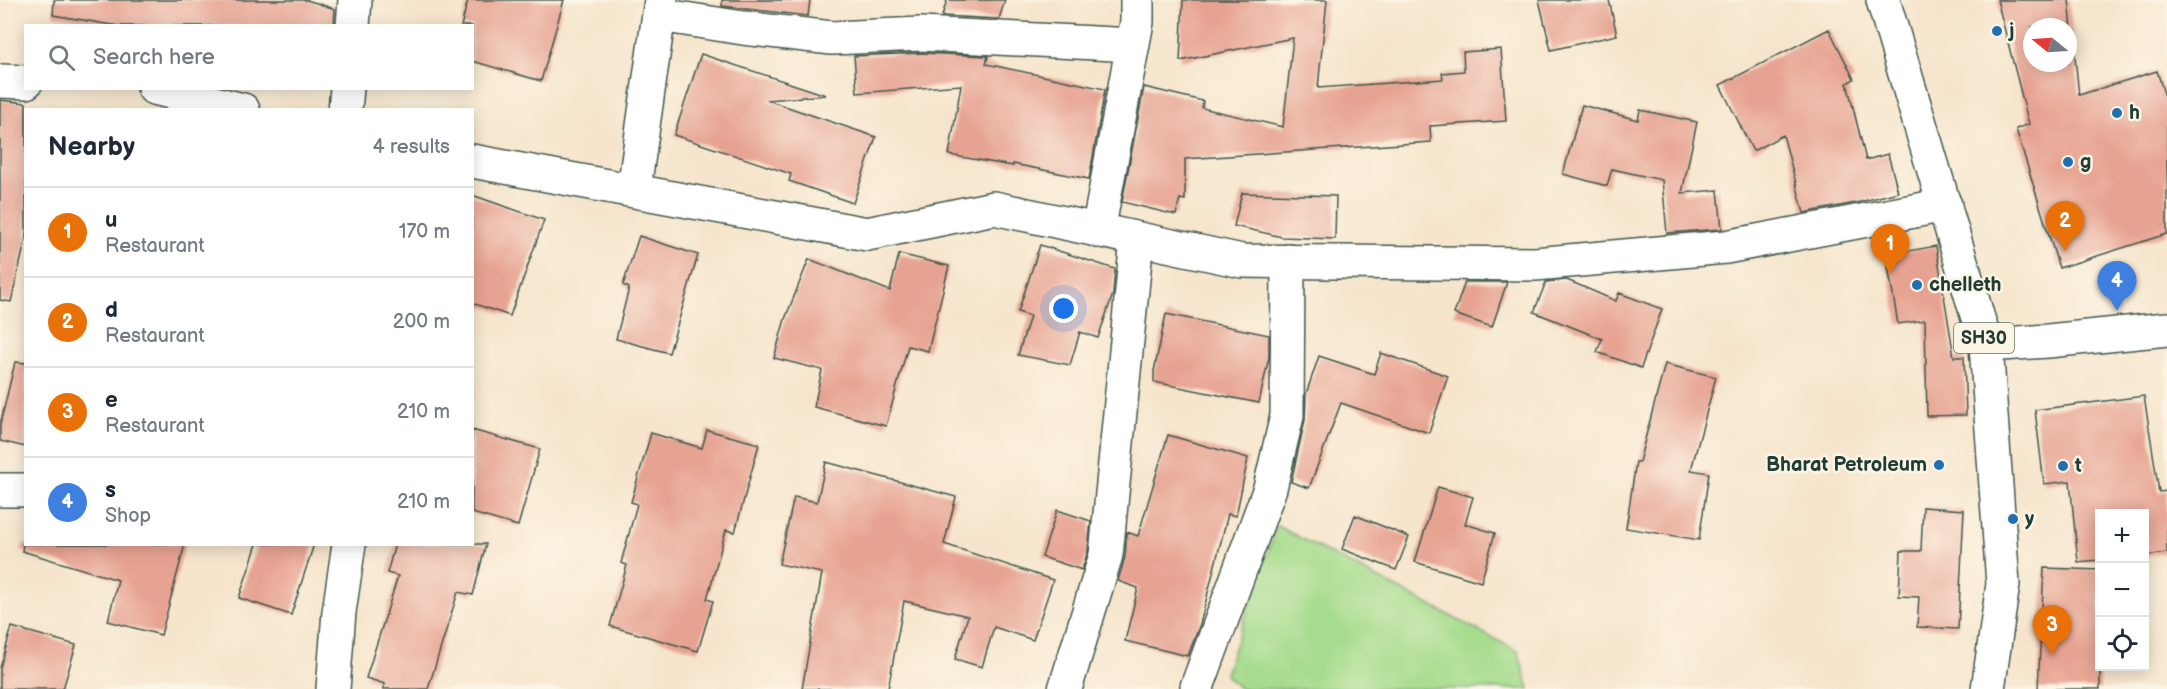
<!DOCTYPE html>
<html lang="en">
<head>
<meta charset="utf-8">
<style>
  body { margin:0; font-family:"Balsamiq Sans",sans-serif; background:#f2f2f3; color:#1f2937 }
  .controls { position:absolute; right:18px; bottom:18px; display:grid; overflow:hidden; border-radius:0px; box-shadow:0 3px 15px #0003 }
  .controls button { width:54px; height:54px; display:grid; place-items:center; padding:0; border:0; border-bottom:2px solid #e0e1e3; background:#fff; color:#1f2937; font:30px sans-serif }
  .compass { position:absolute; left:2023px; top:18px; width:54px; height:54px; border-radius:50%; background:#fff; box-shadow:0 3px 15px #0003; rotate:288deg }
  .you { position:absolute; left:1064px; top:309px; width:21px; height:21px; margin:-15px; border:4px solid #fff; border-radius:50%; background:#1a73e8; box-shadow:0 0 0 9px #1a73e833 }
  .badge { display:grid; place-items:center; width:39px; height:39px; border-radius:50%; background:#1a73e8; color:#fff; font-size:20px; font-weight:700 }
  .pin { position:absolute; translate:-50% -50px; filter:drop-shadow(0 2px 3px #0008) }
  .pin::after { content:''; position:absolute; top:32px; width:21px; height:18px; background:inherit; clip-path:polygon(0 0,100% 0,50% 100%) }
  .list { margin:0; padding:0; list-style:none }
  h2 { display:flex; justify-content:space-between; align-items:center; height:78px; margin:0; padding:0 24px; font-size:26px }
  h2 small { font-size:20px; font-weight:400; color:#747a83 }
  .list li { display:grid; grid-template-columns:39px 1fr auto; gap:18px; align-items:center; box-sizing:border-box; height:90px; padding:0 24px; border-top:2px solid #e0e1e3 }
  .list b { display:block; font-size:22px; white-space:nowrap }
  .list p { margin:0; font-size:20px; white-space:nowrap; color:#747a83 }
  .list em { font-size:20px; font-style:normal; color:#747a83 }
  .icon { flex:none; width:33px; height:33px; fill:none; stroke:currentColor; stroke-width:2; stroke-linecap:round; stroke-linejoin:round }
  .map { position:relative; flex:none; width:2167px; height:689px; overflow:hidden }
  .search { position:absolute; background:#fff; box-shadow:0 3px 15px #0003; left:24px; top:24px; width:450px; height:66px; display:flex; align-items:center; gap:15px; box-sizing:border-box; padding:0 21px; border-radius:0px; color:#747a83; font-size:22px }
  .panel { position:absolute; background:#fff; box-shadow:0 3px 15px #0003; left:24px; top:108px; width:450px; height:438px; border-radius:0px }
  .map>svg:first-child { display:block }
  .green { fill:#a6dc8d; stroke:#628c60; stroke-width:1.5 }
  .building { fill:#e7a392; fill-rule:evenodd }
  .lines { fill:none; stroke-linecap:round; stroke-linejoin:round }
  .minor-casing { stroke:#3f564b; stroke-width:36 }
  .tertiary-casing { stroke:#3f564b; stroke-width:36 }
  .primary-casing { stroke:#3f564b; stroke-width:36 }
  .minor { stroke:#fff; stroke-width:33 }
  .tertiary { stroke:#fff; stroke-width:33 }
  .primary { stroke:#fff; stroke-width:33 }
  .poi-dot { fill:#1f6fb2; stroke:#fcf5e5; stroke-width:2 }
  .labels { text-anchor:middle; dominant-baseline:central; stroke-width:5; stroke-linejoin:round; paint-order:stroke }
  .shield { fill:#fcf5e5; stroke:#617469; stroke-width:1.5 }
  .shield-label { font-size:18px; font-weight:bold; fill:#1f3d34 }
  .poi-label { font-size:20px; font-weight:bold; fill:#1f3d34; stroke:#fcf5e5; text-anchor:start }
</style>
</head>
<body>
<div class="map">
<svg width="2167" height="689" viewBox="0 0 2167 689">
  <rect width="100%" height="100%" fill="#fcf5e5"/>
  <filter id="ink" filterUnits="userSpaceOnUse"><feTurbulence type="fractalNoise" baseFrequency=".0167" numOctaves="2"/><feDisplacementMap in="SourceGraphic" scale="12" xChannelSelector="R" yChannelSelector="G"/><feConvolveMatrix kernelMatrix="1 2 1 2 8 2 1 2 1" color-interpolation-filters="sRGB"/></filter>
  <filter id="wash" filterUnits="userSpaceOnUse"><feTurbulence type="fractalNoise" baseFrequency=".008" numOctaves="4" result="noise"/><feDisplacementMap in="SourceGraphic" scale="24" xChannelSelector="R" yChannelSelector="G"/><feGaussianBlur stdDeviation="1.35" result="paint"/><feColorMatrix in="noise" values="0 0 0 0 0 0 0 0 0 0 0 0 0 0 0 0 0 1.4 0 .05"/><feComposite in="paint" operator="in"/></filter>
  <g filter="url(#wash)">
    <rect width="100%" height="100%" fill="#f6e5cc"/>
    <path class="green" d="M1277 526 1518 651 1529 689H1240L1225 674Z"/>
    <g id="blocks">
      <path class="building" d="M54 0H307L335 9 334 26H118L53 15Z
        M468 0H564L541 81 472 61V26H461Z
        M722 0H810L808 16 722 6Z
        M947 0H1005L999 19 942 16Z
        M1183 0H1327L1318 88 1443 79 1442 73 1464 71 1463 52 1501 49 1506 121 1430 126 1431 142 1185 159V200L1180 199 1176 215 1122 202 1144 87 1203 101 1202 108 1283 127 1293 38 1180 61Z
        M1539 0H1609L1617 35 1551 50Z
        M1997 0H2069L2079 95 2157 71 2167 103V234L2059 268 2016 129 2029 124ZM2032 27H2068V63H2032Z
        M1829 29 1854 79 1847 83 1866 160 1888 154 1898 192 1860 202 1804 213 1783 135 1753 151 1720 85Z
        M921 53 988 56 986 64 1105 89 1089 179 1013 164V166L949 155 961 85 857 93 854 56Z
        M701 54 826 95 767 100 876 137 853 203 789 181 791 174 674 135Z
        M0 100 26 103V238L11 302 0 300Z
        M1582 105 1638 120 1640 110 1697 122 1682 193 1718 190 1722 229 1667 233 1662 180 1612 169 1607 186 1563 174Z
        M1242 193 1336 196 1335 239 1282 237 1234 226Z
        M472 195 544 220 510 316 472 303Z
        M639 236 698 255 669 353 616 339 629 288 623 285Z
        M1040 245 1115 269 1113 294 1098 338 1080 332 1070 365 1018 355 1030 316 1018 312Z
        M1936 246 1954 357H1964L1966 415 1927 416 1925 320 1898 324 1886 255Z
        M899 254 949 266 928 351 908 346 886 426 814 407 822 370 774 358 785 319 809 259 890 291Z
        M1567 280 1616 301 1619 293 1662 309 1641 368 1597 352 1602 339 1534 312 1546 282Z
        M1465 282H1507L1492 327 1454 314Z
        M1166 314 1269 335V357L1259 403 1154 382V371Z
        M1381 353 1448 376 1429 433 1341 403 1309 488 1291 482 1305 420 1306 394 1319 356 1374 374Z
        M15 362 26 363V447L0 441V425Z
        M1665 364 1716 377 1691 470 1709 473 1699 540 1626 528 1636 462H1639Z
        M2144 396 2159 492 2167 491V553L2145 556V513H2100V560L2078 562 2070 481 2044 484 2035 410Z
        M472 430 540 449 518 526 472 513Z
        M707 430 759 444 735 532 726 530 707 599 713 601 698 651 610 626 627 565 621 563 637 504 631 502 651 433 702 448Z
        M1168 435 1248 458 1236 516 1228 514 1200 624 1188 656 1125 641 1138 588 1118 581 1125 557 1127 532 1138 536Z
        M826 462 956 497 944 544 1053 580 1033 640 994 627 982 667 955 659 968 616 904 601 888 689H802L822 573 779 564 794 497 817 502Z
        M1438 487 1473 497 1465 524 1495 533 1481 582 1415 562Z
        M1923 507 1964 510 1958 629 1917 627 1919 597 1899 596 1901 551H1921Z
        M1057 510 1091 521 1088 551 1082 570 1042 557Z
        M1355 515 1409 537 1396 570 1342 549Z
        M23 544H185L161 635 108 621 118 580 22 551Z
        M257 544H314L291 615 239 598Z
        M395 544H486L473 595 458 592 428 689H383L385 684 366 678 398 576 387 573Z
        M2044 568 2100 570V689H2038Z
        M12 627 76 645 63 689H0V668Z"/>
    </g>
  </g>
  <g filter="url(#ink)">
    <use href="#blocks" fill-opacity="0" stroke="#3f564b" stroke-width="1.5"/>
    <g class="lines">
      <defs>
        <path id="minor" d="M659 15 743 28 832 38 921 34 1133 45
          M353 26 355 0
          M345 110 347 88
          M634 189 661 0
          M1098 231 1137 22V0
          M0 490H26
          M1197 687 1270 488 1287 416 1288 261
          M1065 689 1106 555 1137 239"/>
        <path id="tertiary" d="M0 81 26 82
          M154 88 243 110
          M472 161 867 234 994 208 1242 261 1535 264 1726 247 1945 205
          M1986 345 2048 341 2167 329
          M333 689 339 612 349 544"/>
        <path id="primary" d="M1883 0 1986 345 2003 584 1988 689"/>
      </defs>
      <use href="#minor" class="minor-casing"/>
      <use href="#tertiary" class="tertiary-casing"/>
      <use href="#primary" class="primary-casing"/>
      <use href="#minor" class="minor"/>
      <use href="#tertiary" class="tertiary"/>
      <use href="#primary" class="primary"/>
    </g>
  </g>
  <g class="poi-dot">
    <circle cx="1997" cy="31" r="6"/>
    <circle cx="2117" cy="113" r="6"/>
    <circle cx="2068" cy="162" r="6"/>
    <circle cx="1917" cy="285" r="6"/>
    <circle cx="1939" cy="465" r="6"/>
    <circle cx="2063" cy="466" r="6"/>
    <circle cx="2013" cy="519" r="6"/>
  </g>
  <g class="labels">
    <rect class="shield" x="1954" y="323" width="60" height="30" rx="4.5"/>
    <g class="shield-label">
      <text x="1984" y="338">SH30</text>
    </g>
    <g class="poi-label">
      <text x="2009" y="31">j</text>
      <text x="2129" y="113">h</text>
      <text x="2080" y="162">g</text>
      <text x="1929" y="285">chelleth</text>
      <text x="1927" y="465" text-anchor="end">Bharat Petroleum</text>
      <text x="2075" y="466">t</text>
      <text x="2025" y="519">y</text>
    </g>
  </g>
</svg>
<div class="controls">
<button>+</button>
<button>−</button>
<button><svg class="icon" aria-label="locate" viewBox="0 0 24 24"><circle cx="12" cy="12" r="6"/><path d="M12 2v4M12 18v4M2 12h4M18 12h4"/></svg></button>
</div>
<svg class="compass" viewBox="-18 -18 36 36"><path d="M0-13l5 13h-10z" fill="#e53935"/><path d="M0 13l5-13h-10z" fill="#747a83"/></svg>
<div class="you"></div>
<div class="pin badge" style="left:1890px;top:274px;background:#e8710a">1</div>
<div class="pin badge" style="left:2065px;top:251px;background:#e8710a">2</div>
<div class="pin badge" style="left:2052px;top:655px;background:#e8710a">3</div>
<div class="pin badge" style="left:2117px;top:311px;background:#3f7fe0">4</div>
<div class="search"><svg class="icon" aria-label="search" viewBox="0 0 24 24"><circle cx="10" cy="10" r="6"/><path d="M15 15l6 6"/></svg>Search here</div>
<section class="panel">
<h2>Nearby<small>4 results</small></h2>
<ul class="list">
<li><span class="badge" style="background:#e8710a">1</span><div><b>u</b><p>Restaurant</p></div><em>170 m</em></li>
<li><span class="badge" style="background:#e8710a">2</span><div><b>d</b><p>Restaurant</p></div><em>200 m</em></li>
<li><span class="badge" style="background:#e8710a">3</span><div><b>e</b><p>Restaurant</p></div><em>210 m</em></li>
<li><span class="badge" style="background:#3f7fe0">4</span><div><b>s</b><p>Shop</p></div><em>210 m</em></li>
</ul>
</section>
</div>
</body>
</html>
